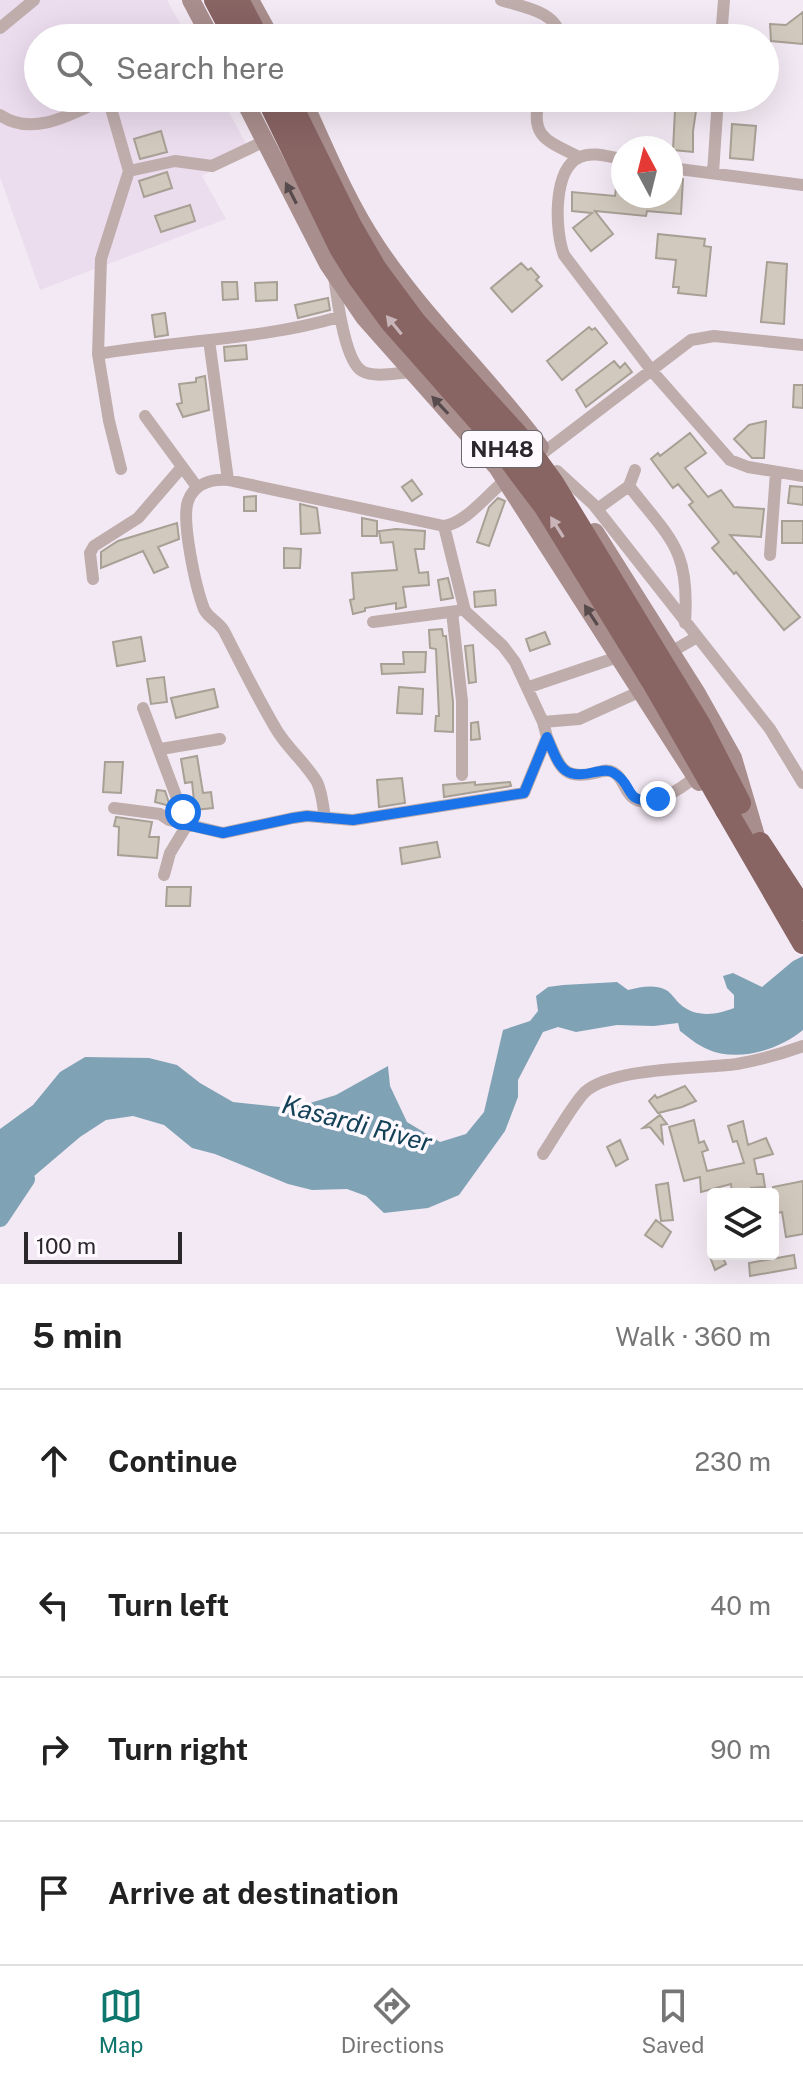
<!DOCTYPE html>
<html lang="en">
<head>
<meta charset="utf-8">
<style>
  body { margin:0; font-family:"Public Sans",sans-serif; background:#f2f2f2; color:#222 }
  .controls { position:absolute; right:24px; bottom:24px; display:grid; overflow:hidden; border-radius:8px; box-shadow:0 8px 32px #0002 }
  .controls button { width:72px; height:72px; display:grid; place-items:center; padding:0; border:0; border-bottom:2px solid #e0e0e0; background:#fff; color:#222; font:40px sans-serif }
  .compass { position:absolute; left:611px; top:136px; width:72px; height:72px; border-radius:50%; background:#fff; box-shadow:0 8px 32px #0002; rotate:353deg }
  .scale { position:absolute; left:24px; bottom:20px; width:158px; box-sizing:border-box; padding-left:8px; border:4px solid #2b272b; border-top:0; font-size:22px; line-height:28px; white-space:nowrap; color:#2b272b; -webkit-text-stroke:6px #fef8ff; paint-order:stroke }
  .stop { position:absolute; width:24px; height:24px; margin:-18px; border:6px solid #1a73e8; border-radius:50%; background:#fff }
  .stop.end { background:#1a73e8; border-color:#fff; box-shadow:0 2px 8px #0008 }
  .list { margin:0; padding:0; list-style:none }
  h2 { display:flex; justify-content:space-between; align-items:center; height:104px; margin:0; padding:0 32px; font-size:34px }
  h2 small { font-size:26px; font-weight:400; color:#767676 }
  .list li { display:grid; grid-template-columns:52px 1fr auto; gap:24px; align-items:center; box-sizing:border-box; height:144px; padding:0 32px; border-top:2px solid #e0e0e0 }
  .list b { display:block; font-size:30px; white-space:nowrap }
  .list em { font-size:26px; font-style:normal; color:#767676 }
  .icon { flex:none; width:44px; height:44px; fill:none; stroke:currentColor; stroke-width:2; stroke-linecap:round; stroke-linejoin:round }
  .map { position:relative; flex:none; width:803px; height:1284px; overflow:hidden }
  .search { position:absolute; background:#fff; box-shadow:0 8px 32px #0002; left:24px; right:24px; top:24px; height:88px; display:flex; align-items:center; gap:20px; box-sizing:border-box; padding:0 28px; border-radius:44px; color:#767676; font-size:30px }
  .sheet { height:680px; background:#fff }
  nav { display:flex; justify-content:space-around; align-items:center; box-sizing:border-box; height:112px; border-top:2px solid #e0e0e0; background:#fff; font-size:22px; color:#767676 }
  nav a { display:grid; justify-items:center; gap:4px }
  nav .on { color:#0f766e }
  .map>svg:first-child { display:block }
  .built { fill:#ebdcee }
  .water { fill:#80a2b5 }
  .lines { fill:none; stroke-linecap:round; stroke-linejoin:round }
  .river { stroke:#80a2b5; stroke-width:18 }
  .building { fill:#d2c9be; stroke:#a89f95; stroke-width:2 }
  .street { stroke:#bfadac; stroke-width:12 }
  .secondary { stroke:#a88e8d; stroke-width:18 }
  .highway { stroke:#886463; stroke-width:22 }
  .highway-bridge { stroke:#886463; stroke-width:22 }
  .oneway { fill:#574b4d }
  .oneway2 { fill:#c9b5b9 }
  .route { stroke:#1a73e8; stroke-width:10 }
  .labels { text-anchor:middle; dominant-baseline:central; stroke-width:7; stroke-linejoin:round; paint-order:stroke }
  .shield { fill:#fef8ff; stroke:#6a666b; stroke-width:2 }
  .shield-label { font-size:22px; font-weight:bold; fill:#2b272b }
  .water-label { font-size:26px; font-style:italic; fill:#134257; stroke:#fef8ff }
</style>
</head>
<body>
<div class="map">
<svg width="803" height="1284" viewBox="0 0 803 1284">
  <rect width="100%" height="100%" fill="#f3e9f4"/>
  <path class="built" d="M0 0H167L188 38H38V98H221L248 147 202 176 226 219 40 290 0 177Z"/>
  <path class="water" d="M803 956V1030C779 1050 737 1063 707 1049 697 1045 688 1037 680 1031L678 1023 654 1026 617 1025 576 1032 558 1027 543 1032 518 1080V1097L505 1131 459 1195 428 1208 384 1213 366 1196 347 1189 312 1190 288 1184 215 1154 192 1148 164 1125 133 1116 106 1120 80 1137 33 1177 0 1215V1129L33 1105 60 1072 85 1057 149 1058 177 1065 200 1083 233 1102 280 1107 310 1103 336 1095 388 1066 390 1086 407 1122 440 1142 466 1134 484 1112 503 1030 530 1021 538 1011 536 996 548 987 563 985 617 982 628 990C641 987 654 984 666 990 672 993 675 1000 680 1004 695 1018 717 1015 734 1008V995L727 988 723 976 733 973 762 987 793 961Z"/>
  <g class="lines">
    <path class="river" d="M0 1218 26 1179"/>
  </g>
  <path class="building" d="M803 12V44L771 41 770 24 786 25Z
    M675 110 696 111 693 131V152L673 150Z
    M732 124 756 126 753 160 730 158Z
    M161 131 167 152 140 159 134 139Z
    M167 172 172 188 144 197 139 181Z
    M671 177 683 179 681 214 647 211 646 216 595 211 613 234 591 251 573 228 592 213 572 211V192L615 196 617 179 623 180V196H671Z
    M190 205 195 221 161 232 155 216Z
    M658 234 705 239 704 246 711 247 706 296 678 293 679 287H673L676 260 656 258Z
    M767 262 787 264 784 324 761 322Z
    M521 263 528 270 531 268 539 277 536 280 542 286 512 312 491 288Z
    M222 282H237L238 299 223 300Z
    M277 282V300L256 301 255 283Z
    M328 298 330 310 298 318 295 305Z
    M165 313 168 335 155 337 152 315Z
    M589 327 592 330 595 328 607 343 562 380 547 361Z
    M246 345 247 359 225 361 224 347Z
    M614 361 620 368 625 363 632 372 586 407 576 390Z
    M205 376 209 410 183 417 177 404 182 403 179 384 196 382V378Z
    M794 385H803V408L793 407Z
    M766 421 764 458H752L734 439 749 425Z
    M690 433 706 453 685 468 708 497 721 490 734 507 764 509 761 537 730 535 800 617 784 630 736 572 734 574 712 548 719 542 689 505 693 502 678 484 673 488 651 459 658 453 660 456Z
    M412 480 422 494 412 501 402 487Z
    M790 486 803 487V505L788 503Z
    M256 496V511H244V497Z
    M498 498 505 501 489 546 477 542 489 507Z
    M300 504 317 508 320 533 301 534Z
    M362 518 377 521V536H362Z
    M782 521H803V543H782Z
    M177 523 179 539 158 547 168 567 154 573 143 551 101 568V552L118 541Z
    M396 529 425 531 424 549H415L419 573 428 572 429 585 403 587 406 607 396 609V603L365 608V611L353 614 350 600 354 599 352 573 397 570 393 542 381 543 379 531Z
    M284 548 301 549 300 568H284Z
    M448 578 453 598 441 600 438 580Z
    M495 590 496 605 475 607 474 592Z
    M442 629 443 636H446L453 702V732L435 731 436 716H439L436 649 430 648 429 630Z
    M545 632 550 644 530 651 526 639Z
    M141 637 145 661 117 666 113 642Z
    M473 645 476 682 469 683 465 646Z
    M403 652H426L425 672 382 674 381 664H404Z
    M164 677 167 702 151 704 147 679Z
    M399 687 423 689 422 714 397 713Z
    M214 689 218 707 176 718 171 698Z
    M478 722 480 739 471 740V723Z
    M197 756 203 793 211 792 213 808 195 810 192 782 185 783 181 759Z
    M105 762H123L121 793 103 792Z
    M402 778 405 803 379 807 377 780Z
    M475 782V785L510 782 511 786 444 797 443 785Z
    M157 790 165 791 170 806 155 802Z
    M116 817 152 822 149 837H159L157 858 118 855 119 827 114 826Z
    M437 842 440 857 402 864 400 848Z
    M167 887H191L190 906H166Z
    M685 1086 696 1101 682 1107 658 1113 649 1101 655 1095 657 1098Z
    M660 1115 667 1124 661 1125 663 1143 650 1127 643 1128Z
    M694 1120 699 1143 704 1141 708 1150 702 1152 707 1171 744 1163 737 1141 733 1142 728 1126 743 1121 748 1145 766 1138 773 1154 754 1159 757 1174H763L765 1187 751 1188 752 1194H732L731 1184 701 1192 700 1177 684 1181 669 1127Z
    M620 1140 628 1159 616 1166 607 1147Z
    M803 1181V1234L786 1237 782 1212 773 1214V1187Z
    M668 1183 673 1220 661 1221 656 1185Z
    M656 1220 671 1232 662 1247 645 1235Z
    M709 1254H721L726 1264 715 1270Z
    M794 1255 796 1268 750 1276 749 1263Z"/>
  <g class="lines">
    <path class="street" d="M501 0C522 7 558 11 560 38
      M0 28 34 0
      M721 38 724 0
      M108 98 129 171 101 259 98 354 109 421 121 469
      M540 98C528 137 549 142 579 157
      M0 115C33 138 74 113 106 98
      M623 159C609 157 593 151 580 157 552 169 555 232 564 255L652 371 730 460 748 467 803 476
      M671 168 803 185
      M129 171 175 161 212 166 265 141
      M713 173 718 98
      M334 276C337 297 344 360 362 371 374 378 397 373 411 372
      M209 340 228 480
      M98 354C178 340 261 340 339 317
      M145 416 197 487
      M535 459 691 340 714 336 803 345
      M557 471 593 504 770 729 803 783
      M629 486C671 540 690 549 685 623
      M597 509 629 486 635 470
      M770 555 776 472
      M93 579 90 553 94 546 138 518 182 467
      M452 612 462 701V775
      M373 622 457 611
      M671 652 697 637
      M529 687 618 657
      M143 708 187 825 170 853 164 875
      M543 722 579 719 641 691
      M547 737C559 764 561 781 595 773 601 771 607 769 613 772 623 777 624 790 632 797 649 812 683 787 695 777
      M161 749 220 739
      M114 808 160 814 169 820 223 833 293 818 307 816 353 820 524 793 547 737 543 722 515 662 503 646 465 611 444 526
      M325 818C323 806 322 792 317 782 305 762 287 748 276 729 257 697 241 664 224 631 219 622 208 618 204 609 196 588 181 521 188 501 194 484 211 479 228 480L444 526C467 523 490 491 510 476
      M543 1154C554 1138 572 1105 585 1092 613 1067 699 1069 737 1064 760 1060 781 1054 803 1046"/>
    <path class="secondary" d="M191 0 211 38
      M250 0 271 38
      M243 98 328 264 364 317 497 467 699 782
      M302 98C325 148 346 201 377 247 425 319 489 378 540 447
      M595 532 696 692 733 758 756 836"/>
    <path class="highway" d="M215 0 235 38
      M238 0 258 38
      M726 810 803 943
      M760 843 803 909"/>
    <path class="highway-bridge" d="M267 98 340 248 358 277 391 322 490 434 545 507 655 686 726 810
      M288 98 351 226 376 269 416 323 521 439 553 483 700 725 740 803"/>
  </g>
  <defs><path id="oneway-solid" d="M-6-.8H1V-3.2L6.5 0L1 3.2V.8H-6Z" transform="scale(2)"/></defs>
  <g class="oneway">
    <use href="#oneway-solid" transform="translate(291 193) rotate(-117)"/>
    <use href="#oneway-solid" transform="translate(440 405) rotate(-133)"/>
    <use href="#oneway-solid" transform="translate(591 615) rotate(-123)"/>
  </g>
  <g class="oneway2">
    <use href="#oneway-solid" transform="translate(394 325) rotate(-129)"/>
    <use href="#oneway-solid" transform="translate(557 527) rotate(-122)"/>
  </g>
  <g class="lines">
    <path class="route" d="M183 812 187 825 223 833 293 818 307 816 353 820 524 793 547 737C559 764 561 781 595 772 602 771 608 769 614 773 636 786 622 805 658 799"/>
  </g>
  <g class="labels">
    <rect class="shield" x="462" y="431" width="80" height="36" rx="6"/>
    <g class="shield-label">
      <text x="502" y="449">NH48</text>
    </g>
    <g class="water-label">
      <text transform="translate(357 1123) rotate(15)">Kasardi River</text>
    </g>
  </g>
</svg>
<div class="controls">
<button><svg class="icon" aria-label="layers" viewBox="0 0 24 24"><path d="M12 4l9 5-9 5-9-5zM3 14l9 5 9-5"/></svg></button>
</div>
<svg class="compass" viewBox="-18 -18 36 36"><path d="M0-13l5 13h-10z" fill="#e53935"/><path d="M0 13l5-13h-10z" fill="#767676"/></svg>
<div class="scale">100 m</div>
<div class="stop" style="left:183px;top:812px"></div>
<div class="stop end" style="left:658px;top:799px"></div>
<div class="search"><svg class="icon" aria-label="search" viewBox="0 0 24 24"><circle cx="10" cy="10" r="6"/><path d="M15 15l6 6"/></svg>Search here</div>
</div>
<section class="sheet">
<h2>5 min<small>Walk · 360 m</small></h2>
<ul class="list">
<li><svg class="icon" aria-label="ahead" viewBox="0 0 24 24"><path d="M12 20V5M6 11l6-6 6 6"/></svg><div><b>Continue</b></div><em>230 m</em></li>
<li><svg class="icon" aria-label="left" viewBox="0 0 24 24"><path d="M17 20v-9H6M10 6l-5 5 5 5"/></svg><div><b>Turn left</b></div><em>40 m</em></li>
<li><svg class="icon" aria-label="right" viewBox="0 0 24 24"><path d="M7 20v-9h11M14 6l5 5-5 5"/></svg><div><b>Turn right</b></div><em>90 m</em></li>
<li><svg class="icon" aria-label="arrive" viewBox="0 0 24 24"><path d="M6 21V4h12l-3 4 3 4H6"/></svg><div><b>Arrive at destination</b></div></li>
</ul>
</section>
<nav>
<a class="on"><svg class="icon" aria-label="map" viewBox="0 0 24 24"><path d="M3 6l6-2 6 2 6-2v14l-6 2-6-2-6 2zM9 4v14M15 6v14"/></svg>Map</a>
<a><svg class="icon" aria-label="directions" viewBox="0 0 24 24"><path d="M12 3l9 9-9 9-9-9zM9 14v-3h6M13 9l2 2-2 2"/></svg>Directions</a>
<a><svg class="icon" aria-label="saved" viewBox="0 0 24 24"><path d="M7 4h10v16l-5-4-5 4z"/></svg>Saved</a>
</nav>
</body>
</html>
